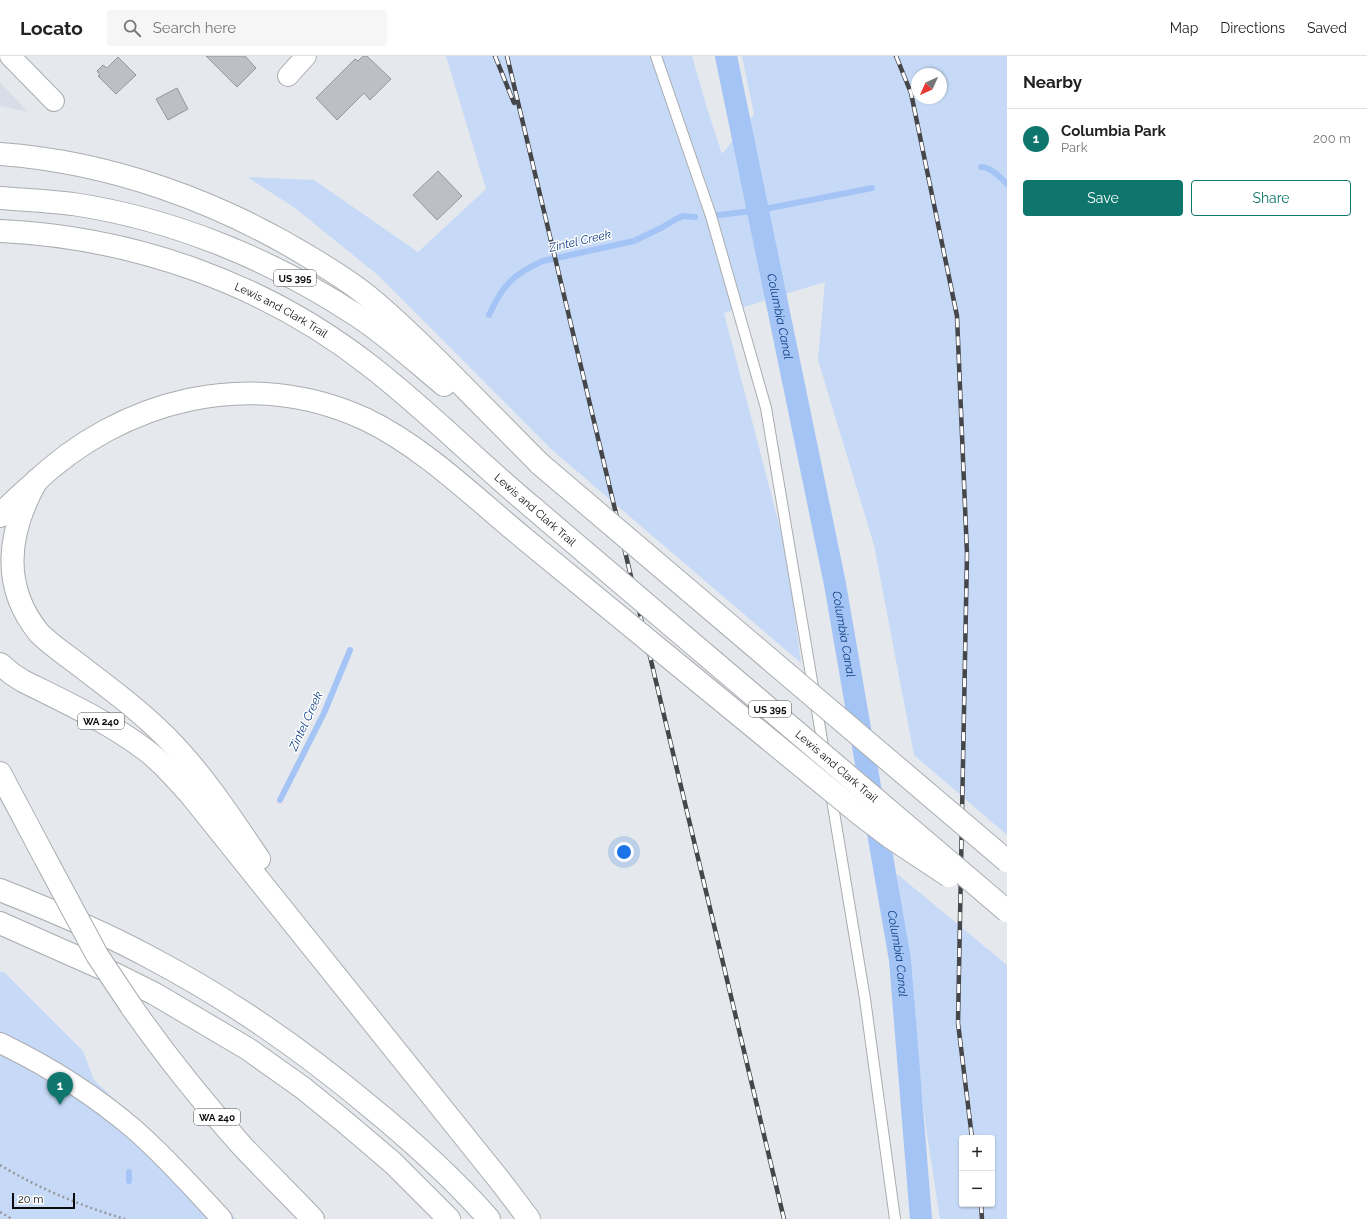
<!DOCTYPE html>
<html lang="en">
<head>
<meta charset="utf-8">
<style>
  body { margin:0; font-family:Raleway,sans-serif; background:#f6f6f6; color:#222 }
  .controls { position:absolute; right:12px; bottom:12px; display:grid; overflow:hidden; border-radius:4px; box-shadow:0 1px 3px #0004 }
  .controls button { width:36px; height:36px; display:grid; place-items:center; padding:0; border:0; border-bottom:1px solid #e0e0e0; background:#fff; color:#222; font:20px sans-serif }
  .compass { position:absolute; left:911px; top:12px; width:36px; height:36px; border-radius:50%; background:#fff; box-shadow:0 1px 3px #0004; rotate:225deg }
  .scale { position:absolute; left:12px; bottom:10px; width:63px; box-sizing:border-box; padding-left:4px; border:2px solid #0a0b0d; border-top:0; font-size:11px; line-height:14px; white-space:nowrap; color:#0a0b0d; -webkit-text-stroke:3px #fff; paint-order:stroke }
  .you { position:absolute; left:624px; top:796px; width:14px; height:14px; margin:-10px; border:3px solid #fff; border-radius:50%; background:#1a73e8; box-shadow:0 0 0 6px #1a73e833 }
  .badge { display:grid; place-items:center; width:26px; height:26px; border-radius:50%; background:#0f766e; color:#fff; font-size:13px; font-weight:700 }
  .pin { position:absolute; translate:-50% -33px; filter:drop-shadow(0 1px 2px #0008) }
  .pin::after { content:''; position:absolute; top:21px; width:14px; height:12px; background:inherit; clip-path:polygon(0 0,100% 0,50% 100%) }
  .list { margin:0; padding:0; list-style:none }
  h2 { display:flex; justify-content:space-between; align-items:center; height:52px; margin:0; padding:0 16px; font-size:17px }
  h2 small { font-size:13px; font-weight:400; color:#767676 }
  .list li { display:grid; grid-template-columns:26px 1fr auto; gap:12px; align-items:center; box-sizing:border-box; height:60px; padding:0 16px; border-top:1px solid #e0e0e0 }
  .list b { display:block; font-size:15px; white-space:nowrap }
  .list p { margin:0; font-size:13px; white-space:nowrap; color:#767676 }
  .list em { font-size:13px; font-style:normal; color:#767676 }
  .actions { display:flex; gap:8px; padding:12px 16px }
  .actions a { flex:1; padding:9px 0; border:1px solid #0f766e; border-radius:4px; text-align:center; font-size:14px; color:#0f766e }
  .actions .main { background:#0f766e; color:#fff }
  .icon { flex:none; width:22px; height:22px; fill:none; stroke:currentColor; stroke-width:2; stroke-linecap:round; stroke-linejoin:round }
  .map { position:relative; flex:none; width:1007px; height:1163px; overflow:hidden }
  header { display:flex; align-items:center; gap:24px; box-sizing:border-box; height:56px; padding:0 20px; background:#fff; border-bottom:1px solid #e0e0e0 }
  header strong { font-size:19px }
  nav { display:flex; gap:22px; margin-inline-start:auto; font-size:14px }
  .search { width:280px; height:36px; background:#f6f6f6; display:flex; align-items:center; gap:10px; box-sizing:border-box; padding:0 14px; border-radius:4px; color:#767676; font-size:15px }
  main { display:flex }
  aside { flex:1; background:#fff }
  .map>svg:first-child { display:block }
  .built { fill:#d7dee8 }
  .green { fill:#c6daf7; fill-rule:evenodd }
  .lines { fill:none; stroke-linecap:round; stroke-linejoin:round }
  .stream { stroke:#a4c4f5; stroke-width:6 }
  .canal { stroke:#a4c4f5; stroke-width:22 }
  .building { fill:#bcbfc3; stroke:#94969a }
  .lane-casing { stroke:#aaacb0; stroke-width:12 }
  .street-casing { stroke:#aaacb0; stroke-width:22 }
  .highway-casing { stroke:#aaacb0; stroke-width:24 }
  .path { stroke:#96989b; stroke-width:2.5; stroke-dasharray:2 3; stroke-linecap:butt }
  .lane { stroke:#fff; stroke-width:10 }
  .street { stroke:#fff; stroke-width:20 }
  .highway { stroke:#fff; stroke-width:22 }
  .rail-casing { stroke:#454649; stroke-width:4.5 }
  .rail { stroke:#fff; stroke-width:3; stroke-dasharray:9; stroke-linecap:butt }
  .highway-bridge-casing { stroke:#aaacb0; stroke-width:24; stroke-linecap:butt }
  .highway-bridge { stroke:#fff; stroke-width:22 }
  .labels { text-anchor:middle; dominant-baseline:central; stroke-width:3; stroke-linejoin:round; paint-order:stroke }
  .shield { fill:#fff; stroke:#545456; stroke-width:1 }
  .shield-label { font-size:10px; font-weight:bold; fill:#0a0b0d }
  .street-label { font-size:11px; fill:#0a0b0d; stroke:#fff }
  .water-label { font-size:12px; font-style:italic; fill:#0e3e83; stroke:#fff }
</style>
</head>
<body>
<header>
<strong>Locato</strong>
<div class="search"><svg class="icon" aria-label="search" viewBox="0 0 24 24"><circle cx="10" cy="10" r="6"/><path d="M15 15l6 6"/></svg>Search here</div>
<nav><a>Map</a><a>Directions</a><a>Saved</a></nav>
</header>
<main>
<div class="map">
<svg width="1007" height="1163" viewBox="0 0 1007 1163">
  <rect width="100%" height="100%" fill="#e5e8ec"/>
  <path class="built" d="M0 26 28 56 0 50Z"/>
  <path class="green" d="M446 0H692L707 52 722 98 754 58 742 0H1007V779L914 699 874 489 818 304 825 226 724 257 787 499 801 607 551 393 379 220 295 152 247 121 314 124 418 196 486 133ZM917 18H941V42H917Z
    M897 818 1007 909V1163H940L926 1072ZM962 1082H992V1148H962Z
    M0 915 5 917 83 995 94 1024 174 1100 236 1163H0Z"/>
  <g class="lines">
    <path class="stream" d="M981 111C991 111 1000 121 1007 128
      M711 160 760 154 872 132
      M489 259C503 229 513 218 543 205L634 185 661 172 678 162 683 160 695 161
      M280 744 324 657 350 594
      M129 1125V1116"/>
    <path class="canal" id="s1" d="M726 0 835 528 900 904 921 1163"/>
  </g>
  <path class="building" d="M206 0H245L256 12 237 31Z
    M363 0H367L391 23 370 44 364 37 337 64 316 42 355 3 358 5Z
    M118 1 136 19 116 38 98 20 100 19 97 15 103 9 107 12Z
    M177 32 188 53 168 64 156 43Z
    M438 115 462 140 437 164 413 139Z"/>
  <g class="lines">
    <defs>
      <path id="lane" d="M656 0 711 160 766 352 824 696
        M831 738 865 943 895 1163"/>
      <path id="street" d="M10 0 54 45
        M288 20 306 0
        M0 987C48 1010 94 1039 135 1074 166 1101 194 1133 222 1163"/>
      <g id="highway">
        <path d="M0 98C110 106 218 145 311 202 331 214 352 227 370 242 398 265 424 291 450 317 480 347 510 378 540 408"/>
        <path d="M0 142C24 144 48 145 73 148 173 163 271 203 356 259 387 279 415 305 444 329"/>
        <path id="s2" d="M0 175C133 181 264 227 369 309 426 353 477 405 532 451"/>
        <path d="M37 424C8 475 0 529 39 577 51 589 66 599 79 609 109 632 139 654 165 680 202 717 230 760 259 803"/>
        <path d="M0 460C9 448 22 438 33 428 122 343 250 310 365 363 424 391 476 443 526 484"/>
        <path d="M0 608 12 618 23 625C65 646 109 666 147 695 163 707 176 723 190 738L501 1126 529 1163"/>
        <path d="M0 717 45 802"/>
        <path d="M0 834C51 854 103 876 151 902 229 943 301 993 368 1049 411 1084 453 1122 489 1163"/>
        <path d="M0 867 115 918 155 938 248 993 303 1032 346 1067 393 1107 449 1163"/>
        <path d="M131 950C165 999 203 1046 243 1091 266 1115 290 1139 313 1163"/>
      </g>
    </defs>
    <use href="#lane" class="lane-casing"/>
    <use href="#street" class="street-casing"/>
    <use href="#highway" class="highway-casing"/>
    <path class="path" d="M0 1109C40 1133 81 1150 125 1163
      M0 1156 12 1163"/>
    <use href="#lane" class="lane"/>
    <use href="#street" class="street"/>
    <use href="#highway" class="highway"/>
    <defs>
      <path id="rail" d="M495 0 514 47
        M507 0 784 1163
        M896 0 911 37 957 260 967 498 958 967 972 1082
        M981 1148 982 1163"/>
    </defs>
    <use href="#rail" class="rail-casing"/>
    <use href="#rail" class="rail"/>
    <defs>
      <g id="highway-bridge">
        <path d="M540 408 1007 805"/>
        <path id="s3" d="M532 451 1007 855"/>
        <path d="M526 484 861 759 890 781 949 820"/>
        <path d="M45 802 97 899 131 950"/>
      </g>
    </defs>
    <use href="#highway-bridge" class="highway-bridge-casing"/>
    <use href="#highway-bridge" class="highway-bridge"/>
  </g>
  <g class="labels">
    <g class="shield">
      <rect x="274" y="214" width="42" height="16" rx="3"/>
      <rect x="749" y="645" width="42" height="16" rx="3"/>
      <rect x="78" y="657" width="46" height="16" rx="3"/>
      <rect x="194" y="1053" width="46" height="16" rx="3"/>
    </g>
    <g class="shield-label">
      <text x="295" y="222">US 395</text>
      <text x="770" y="653">US 395</text>
      <text x="101" y="665">WA 240</text>
      <text x="217" y="1061">WA 240</text>
    </g>
    <g class="street-label">
      <text stroke="none"><textPath href="#s2" startOffset="295">Lewis and Clark Trail</textPath></text>
      <text transform="translate(535 454) rotate(41)">Lewis and Clark Trail</text>
      <text stroke="none"><textPath href="#s3" startOffset="400">Lewis and Clark Trail</textPath></text>
    </g>
    <g class="water-label">
      <text transform="translate(580 185) rotate(-13)">Zintel Creek</text>
      <text stroke="none"><textPath href="#s1" startOffset="266">Columbia Canal</textPath></text>
      <text stroke="none"><textPath href="#s1" startOffset="590">Columbia Canal</textPath></text>
      <text transform="translate(306 665) rotate(-65)">Zintel Creek</text>
      <text stroke="none"><textPath href="#s1" startOffset="914">Columbia Canal</textPath></text>
    </g>
  </g>
</svg>
<div class="controls">
<button>+</button>
<button>−</button>
</div>
<svg class="compass" viewBox="-18 -18 36 36"><path d="M0-13l5 13h-10z" fill="#e53935"/><path d="M0 13l5-13h-10z" fill="#767676"/></svg>
<div class="scale">20 m</div>
<div class="you"></div>
<div class="pin badge" style="left:60px;top:1049px">1</div>
</div>
<aside>
<h2>Nearby<small></small></h2>
<ul class="list">
<li><span class="badge">1</span><div><b>Columbia Park</b><p>Park</p></div><em>200 m</em></li>
</ul>
<div class="actions"><a class="main">Save</a><a>Share</a></div>
</aside>
</main>
</body>
</html>
